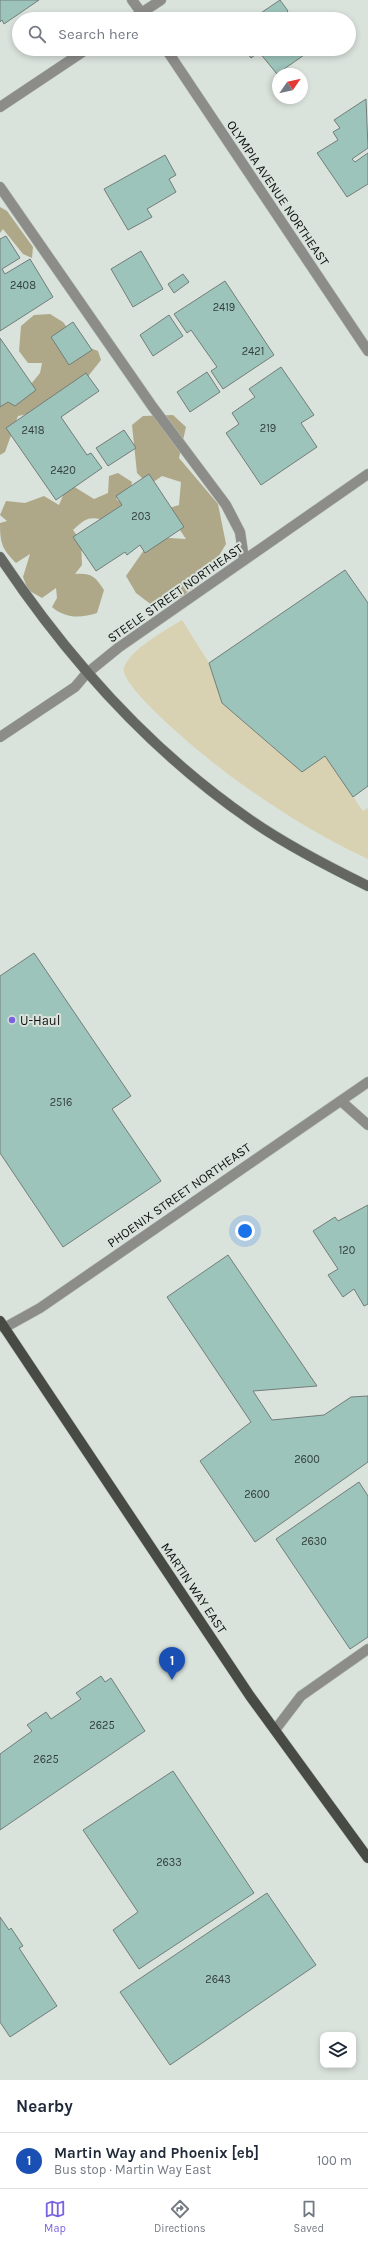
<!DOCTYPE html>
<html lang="en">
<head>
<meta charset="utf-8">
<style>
  body { margin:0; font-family:Karla,sans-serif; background:#f6f6f7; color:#1f2937 }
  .controls { position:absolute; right:12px; bottom:12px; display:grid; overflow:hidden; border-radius:8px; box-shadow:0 2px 6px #0003 }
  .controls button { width:36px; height:36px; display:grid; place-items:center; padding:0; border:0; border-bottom:1px solid #e0e1e3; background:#fff; color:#1f2937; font:20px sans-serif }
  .compass { position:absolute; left:272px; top:68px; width:36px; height:36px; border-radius:50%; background:#fff; box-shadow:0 2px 6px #0003; rotate:56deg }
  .you { position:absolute; left:245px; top:1231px; width:14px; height:14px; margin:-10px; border:3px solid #fff; border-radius:50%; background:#1a73e8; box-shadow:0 0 0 6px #1a73e833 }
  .badge { display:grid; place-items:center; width:26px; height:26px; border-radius:50%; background:#7a63de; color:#fff; font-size:13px; font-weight:700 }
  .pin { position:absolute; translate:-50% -33px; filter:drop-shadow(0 1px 2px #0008) }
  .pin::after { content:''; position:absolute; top:21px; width:14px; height:12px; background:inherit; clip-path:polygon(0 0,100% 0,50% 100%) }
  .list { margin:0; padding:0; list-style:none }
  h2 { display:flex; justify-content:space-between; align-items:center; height:52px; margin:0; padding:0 16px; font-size:17px }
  h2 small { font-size:13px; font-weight:400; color:#747a83 }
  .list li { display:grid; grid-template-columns:26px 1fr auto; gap:12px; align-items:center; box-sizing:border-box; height:56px; padding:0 16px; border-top:1px solid #e0e1e3 }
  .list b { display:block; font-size:15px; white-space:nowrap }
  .list p { margin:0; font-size:13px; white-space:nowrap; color:#747a83 }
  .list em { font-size:13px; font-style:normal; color:#747a83 }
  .icon { flex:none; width:22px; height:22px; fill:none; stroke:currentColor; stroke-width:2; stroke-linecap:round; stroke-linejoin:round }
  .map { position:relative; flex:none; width:368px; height:2080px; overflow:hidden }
  .search { position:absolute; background:#fff; box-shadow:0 2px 6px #0003; left:12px; right:12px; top:12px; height:44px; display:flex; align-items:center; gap:10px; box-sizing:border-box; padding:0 14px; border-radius:22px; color:#747a83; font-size:15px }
  .sheet { height:108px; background:#fff }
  nav { display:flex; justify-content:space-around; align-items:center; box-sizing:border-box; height:56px; border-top:1px solid #e0e1e3; background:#fff; font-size:11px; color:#747a83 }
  nav a { display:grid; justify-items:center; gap:2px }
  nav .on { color:#7a63de }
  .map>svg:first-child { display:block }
  .green { fill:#d9d2b2 }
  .forest { fill:#aea889 }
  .building { fill:#9dc4ba; stroke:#737d7a }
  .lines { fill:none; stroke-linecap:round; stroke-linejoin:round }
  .lane-casing { stroke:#b5bdb7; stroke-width:11 }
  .street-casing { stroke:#b5bdb7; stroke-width:11 }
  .secondary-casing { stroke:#b5bdb7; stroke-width:11 }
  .primary-casing { stroke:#b5bdb7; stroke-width:11 }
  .lane { stroke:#8c8d89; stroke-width:10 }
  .street { stroke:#8c8d89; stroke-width:10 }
  .secondary { stroke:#646661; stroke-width:10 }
  .primary { stroke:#484a44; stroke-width:10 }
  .poi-dot { fill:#7a63de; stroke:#dae2dc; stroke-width:1.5 }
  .labels { text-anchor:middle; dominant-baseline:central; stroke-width:4; stroke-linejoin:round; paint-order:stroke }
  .number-label { font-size:11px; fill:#323e3a }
  .street-label { font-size:13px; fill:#0f1210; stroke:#dae2dc }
  .poi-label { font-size:13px; fill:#0f1210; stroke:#dae2dc; text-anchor:start }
</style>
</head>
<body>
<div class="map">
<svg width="368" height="2080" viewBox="0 0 368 2080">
  <rect width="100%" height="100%" fill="#dae2dc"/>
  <path class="green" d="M182 620 209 663 222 703 302 772 325 756 363 811 368 808V859C325 839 282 813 243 785 223 772 118 688 124 668 129 650 166 630 182 620Z"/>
  <path class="forest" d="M0 207 7 211 33 247 32 258 23 254 3 229 0 233Z
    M50 314 63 322 79 344 98 351 101 360 82 384 33 413 18 416 5 452 0 455V399L23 394 40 373 42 363H28L19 351 21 326 34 315Z
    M173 415 186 427 179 458 218 504 226 544 206 577 183 596 157 609 136 593 126 576 153 537 186 539 166 509 179 505 181 482 162 476 149 485 137 473 132 425 143 416Z
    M118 473 132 482 130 491 116 499 129 508 111 522C91 517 89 515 73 530L81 541 82 565 75 574C91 573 95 576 104 590L97 613C81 618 66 619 52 607L57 598 56 588 42 598 28 590 23 577 30 554 16 563C2 549 0 543 0 523L7 521 0 515 6 501 25 503 44 496 59 505 68 483 94 499 108 493 109 476Z"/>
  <path class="building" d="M0 0H39L4 24 2 20 0 22Z
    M280 0 288 11 285 14 289 19H252Z
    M244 49H300L304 55 277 74 259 52 251 58Z
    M366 99 368 148 352 159 355 162 368 153V184L347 197 317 153 338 140 333 132 340 128 334 120Z
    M165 155 176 175 169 179 176 192 147 209 152 217 128 230 104 189Z
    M6 236 20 258 2 269 5 274 30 259 53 297 0 331V239Z
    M141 251 163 289 133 307 111 269Z
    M183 274 189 282 174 293 168 284Z
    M225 281 274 355 223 389 211 371 217 367 191 330 187 333 174 314Z
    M169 315 183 336 153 356 140 335Z
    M73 322 92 350 69 365 51 337Z
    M0 338 36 390 15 406 8 402 0 407Z
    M281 367 314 415 301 423 317 447 261 485 226 433 239 424 232 413 255 397 249 389Z
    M207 372 220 392 190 412 177 392Z
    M86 373 99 391 61 417 87 455 91 453 102 468 56 500 6 428Z
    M124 430 136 448 108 466 96 448Z
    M149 474 184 527 145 553 140 545 127 555 125 552 96 571 73 537 122 505 116 496Z
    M345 570 368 603V786L353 797 325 756 302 772 222 703 209 663Z
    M34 953 131 1096 112 1109 161 1181 63 1247 0 1153V976Z
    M368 1205V1304L364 1306 354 1289 343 1297 328 1275 338 1269 313 1231 335 1217 338 1221Z
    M228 1255 317 1386 253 1391 272 1420 324 1415 351 1397 368 1396V1462L255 1542 200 1461 251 1422 167 1297Z
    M359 1482 368 1496V1637L350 1649 276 1539Z
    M101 1676 105 1682 111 1678 145 1731 0 1830V1754L32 1731 27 1725 46 1712 51 1719 81 1699 76 1693Z
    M173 1771 254 1893 139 1969 113 1930 138 1912 83 1830Z
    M267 1893 316 1965 170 2065 120 1992Z
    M0 1917 9 1930 11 1928 23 1946 19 1948 57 2006 10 2037 0 2022Z"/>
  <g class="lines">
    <defs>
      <path id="lane" d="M0 187 152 406 226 505 240 532 244 559
        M341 1101 368 1125
        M275 1730 301 1696 368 1649"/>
      <path id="street" d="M132 0 146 19
        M132 19 161 0
        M166 49 368 351
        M0 107 87 49
        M0 737 75 687 86 674 118 648 368 474
        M4 1328 40 1308 368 1082"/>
      <path id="secondary" d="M0 557C68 659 148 749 249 819 286 845 327 866 368 886"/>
      <path id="primary" d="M0 1321 250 1696 368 1858"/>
    </defs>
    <use href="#lane" class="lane-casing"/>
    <use href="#street" class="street-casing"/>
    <use href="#secondary" class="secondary-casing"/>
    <use href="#primary" class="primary-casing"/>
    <use href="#lane" class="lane"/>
    <use href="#street" class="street"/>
    <use href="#secondary" class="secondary"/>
    <use href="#primary" class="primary"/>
  </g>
  <circle class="poi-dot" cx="12" cy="1020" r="4"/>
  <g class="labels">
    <g class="number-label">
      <text x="23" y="285">2408</text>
      <text x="224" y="307">2419</text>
      <text x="253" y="351">2421</text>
      <text x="268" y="428">219</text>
      <text x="33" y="430">2418</text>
      <text x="63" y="470">2420</text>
      <text x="141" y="516">203</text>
      <text x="61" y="1102">2516</text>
      <text x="347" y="1250">120</text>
      <text x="307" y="1459">2600</text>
      <text x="257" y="1494">2600</text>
      <text x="314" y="1541">2630</text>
      <text x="102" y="1725">2625</text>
      <text x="46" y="1759">2625</text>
      <text x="169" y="1862">2633</text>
      <text x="218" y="1979">2643</text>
    </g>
    <g class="street-label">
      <text transform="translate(278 193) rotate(56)">OLYMPIA AVENUE NORTHEAST</text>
      <text transform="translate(175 593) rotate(-35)">STEELE STREET NORTHEAST</text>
      <text transform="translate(179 1195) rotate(-35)">PHOENIX STREET NORTHEAST</text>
      <text transform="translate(194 1588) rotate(56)">MARTIN WAY EAST</text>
    </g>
    <g class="poi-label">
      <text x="20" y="1020">U-Haul</text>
    </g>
  </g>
</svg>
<div class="controls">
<button><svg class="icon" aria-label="layers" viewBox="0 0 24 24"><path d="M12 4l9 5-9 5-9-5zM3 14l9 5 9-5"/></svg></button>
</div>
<svg class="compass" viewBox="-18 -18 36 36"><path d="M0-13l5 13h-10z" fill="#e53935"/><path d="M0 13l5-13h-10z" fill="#747a83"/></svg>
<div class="you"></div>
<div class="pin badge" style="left:172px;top:1680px;background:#1a4fb4">1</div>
<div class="search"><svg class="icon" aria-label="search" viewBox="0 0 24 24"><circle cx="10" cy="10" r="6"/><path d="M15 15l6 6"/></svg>Search here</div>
</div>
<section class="sheet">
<h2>Nearby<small></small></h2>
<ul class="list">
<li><span class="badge" style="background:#1a4fb4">1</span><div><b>Martin Way and Phoenix [eb]</b><p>Bus stop · Martin Way East</p></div><em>100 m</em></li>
</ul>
</section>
<nav>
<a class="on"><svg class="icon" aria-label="map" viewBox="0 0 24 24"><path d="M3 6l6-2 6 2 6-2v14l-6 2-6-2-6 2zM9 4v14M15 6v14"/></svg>Map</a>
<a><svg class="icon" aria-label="directions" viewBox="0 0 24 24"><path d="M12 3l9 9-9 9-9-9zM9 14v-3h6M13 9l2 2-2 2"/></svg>Directions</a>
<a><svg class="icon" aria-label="saved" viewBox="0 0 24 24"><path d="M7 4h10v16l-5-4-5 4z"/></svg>Saved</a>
</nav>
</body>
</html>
